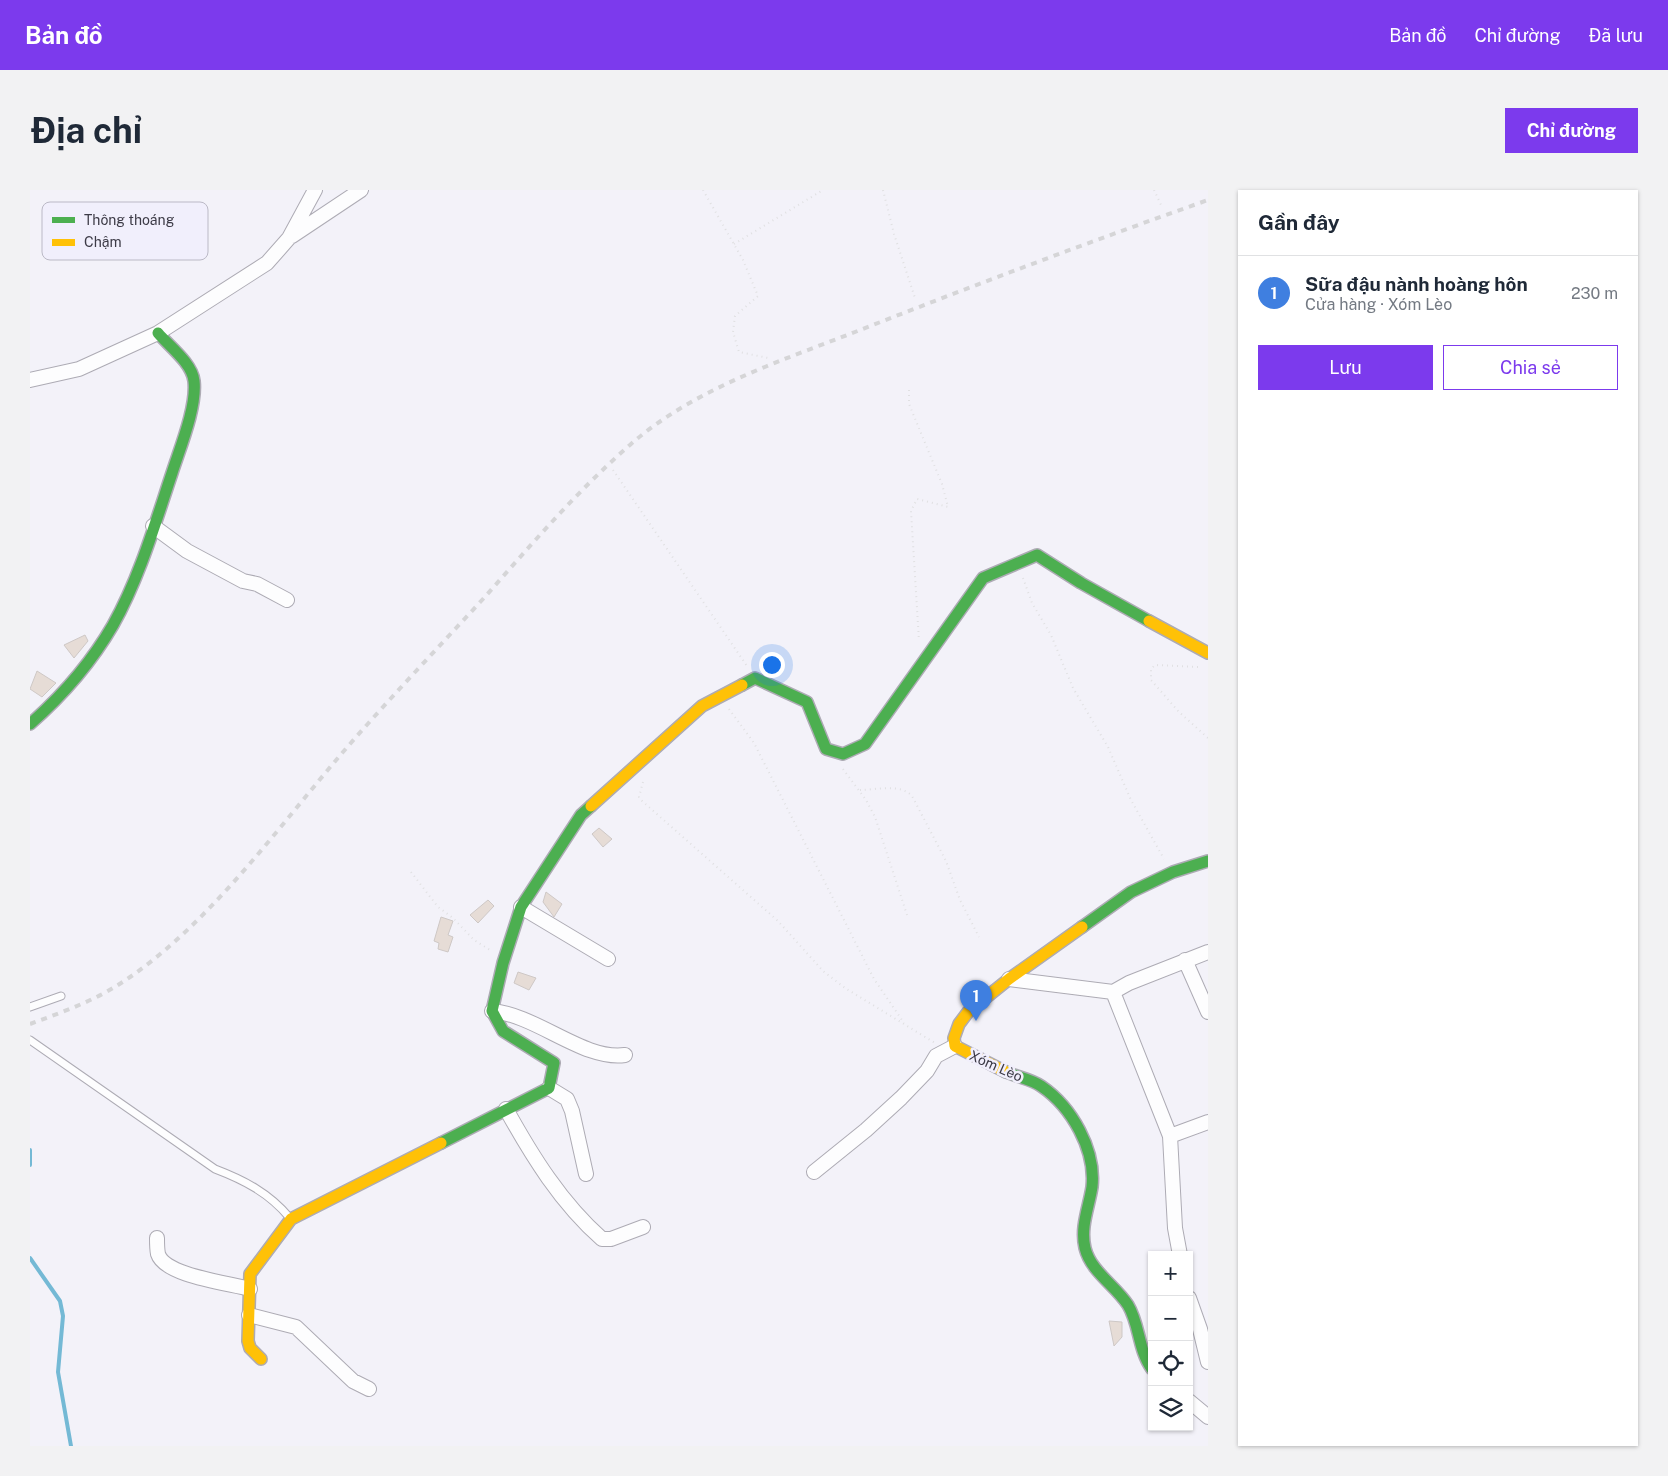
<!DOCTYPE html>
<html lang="vi">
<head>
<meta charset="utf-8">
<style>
  body { margin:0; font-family:"Public Sans",sans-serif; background:#f2f2f3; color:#1f2937 }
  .controls { position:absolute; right:15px; bottom:15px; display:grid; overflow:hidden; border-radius:0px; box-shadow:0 1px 4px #0004 }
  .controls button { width:45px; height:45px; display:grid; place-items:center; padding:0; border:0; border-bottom:1px solid #e0e1e3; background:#fff; color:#1f2937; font:25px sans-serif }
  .you { position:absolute; left:741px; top:474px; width:18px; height:18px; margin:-12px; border:4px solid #fff; border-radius:50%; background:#1a73e8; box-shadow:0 0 0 8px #1a73e833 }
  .badge { display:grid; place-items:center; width:32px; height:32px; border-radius:50%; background:#7c3aed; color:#fff; font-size:16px; font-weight:700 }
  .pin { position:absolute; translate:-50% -41px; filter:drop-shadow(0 1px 2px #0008) }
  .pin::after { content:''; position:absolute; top:26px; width:18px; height:15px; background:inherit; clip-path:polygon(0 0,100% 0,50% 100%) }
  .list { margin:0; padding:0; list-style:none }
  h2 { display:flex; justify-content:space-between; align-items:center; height:65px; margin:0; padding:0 20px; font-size:21px }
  h2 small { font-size:16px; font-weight:400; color:#747a83 }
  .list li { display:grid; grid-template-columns:32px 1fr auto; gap:15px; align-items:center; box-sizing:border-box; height:75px; padding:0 20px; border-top:1px solid #e0e1e3 }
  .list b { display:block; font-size:19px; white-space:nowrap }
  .list p { margin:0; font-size:16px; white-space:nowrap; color:#747a83 }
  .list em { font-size:16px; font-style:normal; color:#747a83 }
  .actions { display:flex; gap:10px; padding:15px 20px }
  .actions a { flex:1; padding:11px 0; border:1px solid #7c3aed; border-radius:0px; text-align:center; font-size:18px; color:#7c3aed }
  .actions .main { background:#7c3aed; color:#fff }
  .icon { flex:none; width:28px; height:28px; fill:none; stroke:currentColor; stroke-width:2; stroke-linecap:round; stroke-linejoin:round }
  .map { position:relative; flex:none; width:1178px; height:1256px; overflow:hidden; border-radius:0px }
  header { display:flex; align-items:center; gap:30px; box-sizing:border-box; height:70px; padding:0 25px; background:#7c3aed; color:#fff }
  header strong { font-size:24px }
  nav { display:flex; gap:28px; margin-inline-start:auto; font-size:18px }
  .intro { display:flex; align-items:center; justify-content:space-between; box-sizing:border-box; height:120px; padding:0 30px }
  h1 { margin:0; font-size:35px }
  .button { padding:12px 22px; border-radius:0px; background:#7c3aed; color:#fff; font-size:18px; font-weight:700 }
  main { display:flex; gap:30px; padding:0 30px }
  aside { flex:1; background:#fff; border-radius:0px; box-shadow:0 1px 4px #0004 }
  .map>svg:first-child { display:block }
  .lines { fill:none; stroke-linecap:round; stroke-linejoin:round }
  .stream { stroke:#74b9d5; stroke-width:4 }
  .building { fill:#e6dcd6; stroke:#cec8c6 }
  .lane-casing { stroke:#adabb4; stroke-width:9 }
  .street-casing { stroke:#adabb4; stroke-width:16 }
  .fast-casing { stroke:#adabb4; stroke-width:14 }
  .slow-casing { stroke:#adabb4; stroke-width:14 }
  .path { stroke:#e0e0e2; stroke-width:2; stroke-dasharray:1 4; stroke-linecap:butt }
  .lane { stroke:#fdfdfe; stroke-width:7 }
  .street { stroke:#fdfdfe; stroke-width:14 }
  .fast { stroke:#4caf50; stroke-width:11 }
  .slow { stroke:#ffc107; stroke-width:11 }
  .rail { stroke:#d5d5d7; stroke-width:4; stroke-dasharray:6 6; stroke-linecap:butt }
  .labels { text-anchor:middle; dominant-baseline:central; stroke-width:5; stroke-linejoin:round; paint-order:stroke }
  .street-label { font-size:14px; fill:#3d3b47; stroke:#f1effc }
  .key { fill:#f1effc; stroke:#bbb9c6; stroke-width:1 }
  .key-label { font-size:14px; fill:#3d3b47 }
</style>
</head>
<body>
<header>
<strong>Bản đồ</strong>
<nav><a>Bản đồ</a><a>Chỉ đường</a><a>Đã lưu</a></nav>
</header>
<div class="intro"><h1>Địa chỉ</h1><a class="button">Chỉ đường</a></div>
<main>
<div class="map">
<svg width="1178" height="1256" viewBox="0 0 1178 1256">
  <rect width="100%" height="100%" fill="#f3f2f9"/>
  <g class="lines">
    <path class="stream" d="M0 960V975
      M0 1068 30 1111 33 1126 28 1182 41 1256"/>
  </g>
  <path class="building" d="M55 445 58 451 44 468 34 455Z
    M7 481 26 493 12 507 0 499Z
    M569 638 582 649 573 657 562 644Z
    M516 702 532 714 524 727 513 712Z
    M458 710 464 716 448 733 440 725Z
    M411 727 423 731 418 745 423 747 418 762 408 759 409 753 404 751Z
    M488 782 506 788 499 800 484 793Z
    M1079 1131 1092 1132V1147L1084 1156Z"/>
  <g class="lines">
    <defs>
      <path id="lane" d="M0 817 31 806
        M0 850 185 979C214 990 239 1003 259 1027"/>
      <path id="street" d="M262 46 331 0
        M0 190 49 179 128 143 237 73 259 48 285 0
        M123 336 157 361 213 391 227 394 257 410
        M491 717 578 769
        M1155 770 1178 822
        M979 789 1083 802 1099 793 1178 762
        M1083 802 1140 946 1178 932
        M462 821C507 825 554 871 595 865
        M519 898 537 909 542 921 556 984
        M476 919C502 966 531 1013 572 1049H581L613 1037
        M1140 946 1145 1038 1150 1065
        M784 982 836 940 871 908 897 881 906 866 925 856
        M127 1048C127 1053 127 1059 128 1064 135 1086 199 1093 220 1099
        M1159 1108 1170 1139 1178 1172
        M219 1125 266 1137 323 1191 339 1199
        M1159 1211 1178 1227"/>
      <path id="fast" d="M712 495 725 488 777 512 796 559 813 564 835 554 953 388 1007 365 1051 393 1119 431
        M0 534C32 506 61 473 83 435 109 389 125 334 142 283 150 258 167 217 164 191 162 173 139 156 128 143
        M1052 737 1101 702 1143 682 1178 671
        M976 882C987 887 1001 889 1011 896 1042 917 1066 960 1062 997 1059 1017 1050 1037 1055 1058 1061 1082 1085 1095 1098 1115 1110 1135 1108 1160 1122 1179
        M411 953 519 898 524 873 473 841 462 821 473 773 491 717 551 625 561 616"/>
      <path id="slow" d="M1119 431 1178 463
        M561 616 672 516 712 495
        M976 882 925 856 924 848 929 834 938 822 979 789 1052 737
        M231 1169 220 1158 218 1151 220 1084 261 1029 411 953"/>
    </defs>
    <use href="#lane" class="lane-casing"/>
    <use href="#street" class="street-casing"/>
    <use href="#fast" class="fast-casing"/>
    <use href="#slow" class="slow-casing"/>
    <path class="path" d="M673 0 713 70 728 106 705 126 703 142 709 162 738 168
      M853 0 864 44 885 108
      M1124 0 1132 17
      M704 54 793 0
      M879 200V214L912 294 918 317 887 309 881 321 889 451
      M583 280 717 476
      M993 388 1002 413 1021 445 1043 498 1078 557 1101 610 1134 669
      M1168 477 1125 475 1121 479V490L1149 522 1178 548
      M699 519 724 553 844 789 874 833
      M813 579 836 610 845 627 877 725
      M613 592 609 607 611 610 748 731 793 781 815 798 905 853
      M830 600C846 600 870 593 882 606L916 671 930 710 949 747
      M381 682 408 717 423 728 444 750 460 760"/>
    <use href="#lane" class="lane"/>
    <use href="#street" class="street"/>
    <use href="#fast" class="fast"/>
    <use href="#slow" class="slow"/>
    <path class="rail" d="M0 834C30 823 61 812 88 795 175 740 246 640 313 562 358 510 406 460 453 409 500 356 547 301 601 254 664 199 748 172 825 142 942 96 1059 52 1178 10"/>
  </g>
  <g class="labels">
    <g class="street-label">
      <text transform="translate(966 876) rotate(24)">Xóm Lèo</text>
    </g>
  </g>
  <rect x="12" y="12" width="166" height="58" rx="8" class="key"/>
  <rect x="22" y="27" width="23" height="6" fill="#4caf50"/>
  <rect x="22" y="49" width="23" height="7" fill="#ffc107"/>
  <g class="key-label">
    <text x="54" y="35">Thông thoáng</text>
    <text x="54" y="57">Chậm</text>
  </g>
</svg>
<div class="controls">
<button>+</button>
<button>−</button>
<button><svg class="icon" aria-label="locate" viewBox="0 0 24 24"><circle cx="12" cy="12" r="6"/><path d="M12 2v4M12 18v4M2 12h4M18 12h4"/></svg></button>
<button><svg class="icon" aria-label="layers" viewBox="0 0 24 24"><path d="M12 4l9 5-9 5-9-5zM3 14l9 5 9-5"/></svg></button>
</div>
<div class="you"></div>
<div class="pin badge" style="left:946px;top:831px;background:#3f7fe0">1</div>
</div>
<aside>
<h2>Gần đây<small></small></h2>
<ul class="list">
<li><span class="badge" style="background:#3f7fe0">1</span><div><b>Sữa đậu nành hoàng hôn</b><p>Cửa hàng · Xóm Lèo</p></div><em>230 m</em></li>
</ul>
<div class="actions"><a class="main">Lưu</a><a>Chia sẻ</a></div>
</aside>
</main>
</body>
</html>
